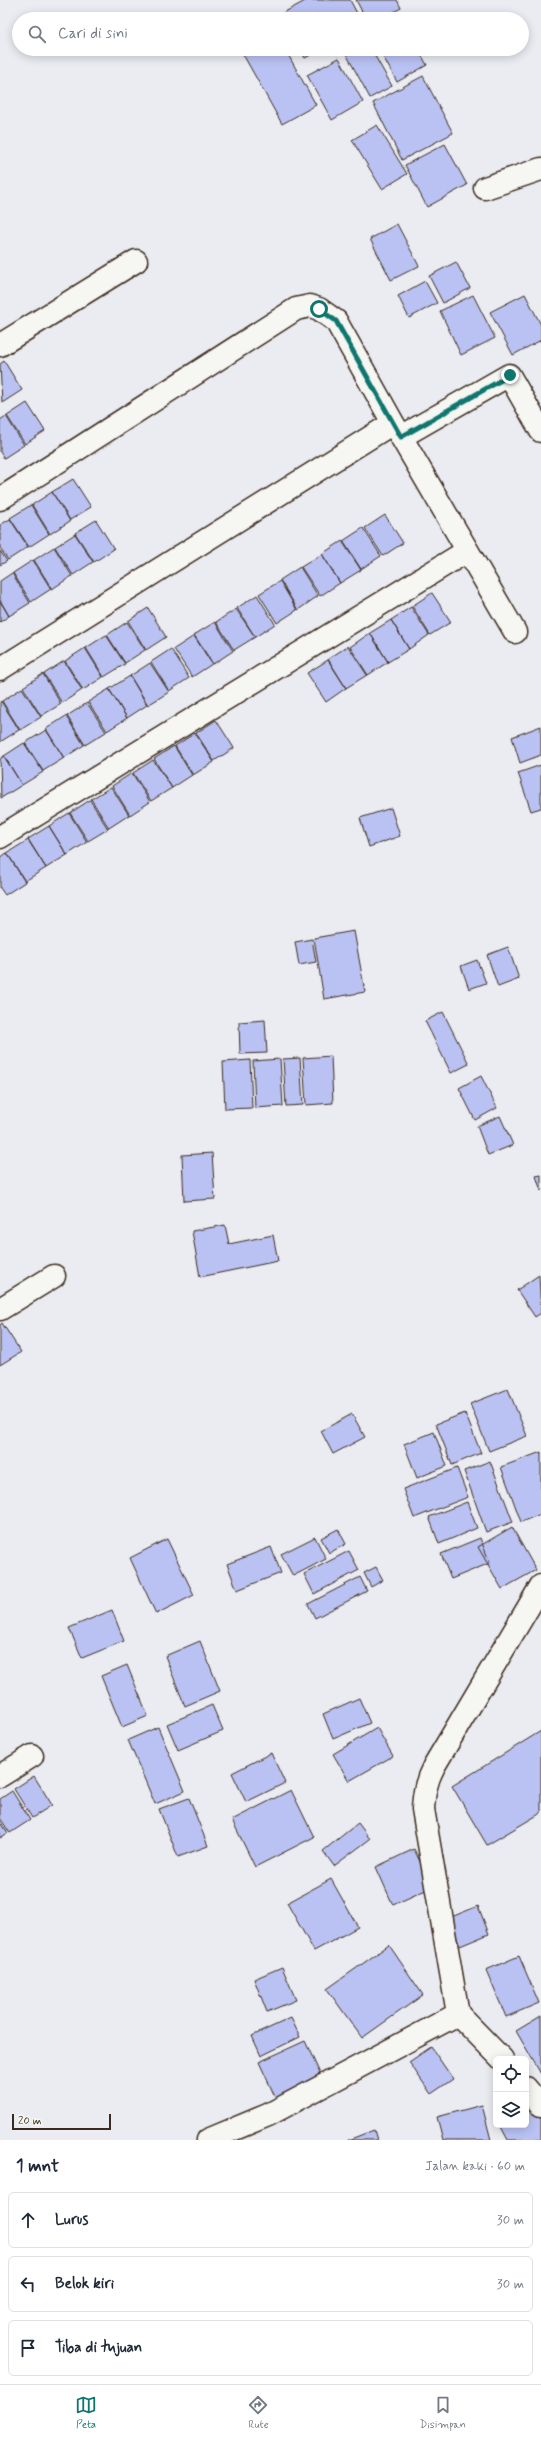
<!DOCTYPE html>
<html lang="id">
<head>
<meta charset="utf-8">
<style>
  body { margin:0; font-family:Mynerve,sans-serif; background:#f6f6f7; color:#1f2937 }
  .controls { position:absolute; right:12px; bottom:12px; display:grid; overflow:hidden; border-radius:6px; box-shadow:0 2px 10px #0003 }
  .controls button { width:36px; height:36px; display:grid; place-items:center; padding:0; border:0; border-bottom:1px solid #e0e1e3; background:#fff; color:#1f2937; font:20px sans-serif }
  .scale { position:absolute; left:12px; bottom:10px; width:99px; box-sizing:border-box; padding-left:4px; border:2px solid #3b2a1e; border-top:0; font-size:11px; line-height:14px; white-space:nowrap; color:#3b2a1e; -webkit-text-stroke:3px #f6f6f2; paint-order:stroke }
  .stop { position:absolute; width:12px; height:12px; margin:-9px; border:3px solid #0f766e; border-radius:50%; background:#fff }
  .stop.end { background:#0f766e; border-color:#fff; box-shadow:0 1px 4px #0008 }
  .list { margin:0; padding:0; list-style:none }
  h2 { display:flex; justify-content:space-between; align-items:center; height:52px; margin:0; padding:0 16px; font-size:17px }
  h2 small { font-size:13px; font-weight:400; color:#747a83 }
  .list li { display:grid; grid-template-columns:26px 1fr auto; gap:12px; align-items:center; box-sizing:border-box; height:56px; margin:0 8px 8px; padding:0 8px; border:1px solid #e0e1e3; border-radius:6px }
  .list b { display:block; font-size:15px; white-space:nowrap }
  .list em { font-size:13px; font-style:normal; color:#747a83 }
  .icon { flex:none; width:22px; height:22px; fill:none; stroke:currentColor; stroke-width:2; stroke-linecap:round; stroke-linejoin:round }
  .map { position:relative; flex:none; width:541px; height:2140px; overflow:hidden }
  .search { position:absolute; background:#fff; box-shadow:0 2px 10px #0003; left:12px; right:12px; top:12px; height:44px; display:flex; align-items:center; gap:10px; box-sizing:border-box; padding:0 14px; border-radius:22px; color:#747a83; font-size:15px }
  .sheet { height:244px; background:#fff }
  nav { display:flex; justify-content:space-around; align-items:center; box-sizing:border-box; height:56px; border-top:1px solid #e0e1e3; background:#fff; font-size:11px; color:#747a83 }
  nav a { display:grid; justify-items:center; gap:2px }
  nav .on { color:#0f766e }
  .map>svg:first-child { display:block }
  .building { fill:#b9c2f3; stroke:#3b2a1e }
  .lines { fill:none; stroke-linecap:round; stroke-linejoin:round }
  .street-casing { stroke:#3b2a1e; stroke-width:25 }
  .street { stroke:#f6f6f2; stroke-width:22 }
  .route { stroke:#0f766e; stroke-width:5 }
</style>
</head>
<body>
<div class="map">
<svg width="541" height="2140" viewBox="0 0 541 2140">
  <rect width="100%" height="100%" fill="#eaecf2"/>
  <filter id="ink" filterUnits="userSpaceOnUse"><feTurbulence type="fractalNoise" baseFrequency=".025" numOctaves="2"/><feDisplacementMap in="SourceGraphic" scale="8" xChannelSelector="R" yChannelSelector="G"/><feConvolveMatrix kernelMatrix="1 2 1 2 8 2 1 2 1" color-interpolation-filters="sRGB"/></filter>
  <g filter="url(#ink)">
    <path class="building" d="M307 0H350L360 19H284L281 14Z
      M356 0H397L401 8 381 19H366Z
      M240 49H285L316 105 282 124Z
      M300 49H322L305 58Z
      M345 49H371L392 86 370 98 344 50Z
      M379 49H418L427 65 397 82Z
      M339 58 363 102 332 120 307 75Z
      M423 76 453 133 402 160 373 103Z
      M377 125 407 174 382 189 352 140Z
      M445 144 467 185 427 207 405 165Z
      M397 224 419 266 391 280 370 239Z
      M456 262 470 288 443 303 429 276Z
      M425 281 437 303 409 318 398 296Z
      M525 294 541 325V340L513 355 490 312Z
      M473 295 495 338 461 355 440 311Z
      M4 361 22 390 2 403 0 364Z
      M27 403 45 431 25 444 7 416Z
      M6 416 24 445 4 458 0 452V420Z
      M73 479 91 507 70 520 52 492Z
      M52 492 70 521 50 534 32 505Z
      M31 505 49 534 29 547 10 518Z
      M385 515 403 543 383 556 365 528Z
      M10 519 28 547 8 560 0 548V525Z
      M96 520 114 549 94 562 75 533Z
      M363 528 381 556 361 569 343 541Z
      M75 534 93 562 73 575 55 547Z
      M342 541 361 570 340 583 322 554Z
      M54 547 72 576 52 589 34 560Z
      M0 551 7 561 0 565Z
      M322 554 340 583 320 596 301 567Z
      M33 560 51 589 31 602 13 573Z
      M300 567 318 596 298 610 280 580Z
      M12 573 30 603 9 616 0 600V581Z
      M280 581 297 610 277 623 259 594Z
      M432 593 451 622 430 635 412 606Z
      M257 595 275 624 255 637 237 608Z
      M0 601 9 616 0 622Z
      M411 607 429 635 409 649 391 620Z
      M148 608 166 637 146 650 128 621Z
      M236 609 255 637 234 650 216 622Z
      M391 620 409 649 388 662 370 633Z
      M127 622 145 650 125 663 107 635Z
      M215 622 233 651 213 664 194 635Z
      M370 633 388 662 368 675 350 647Z
      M106 635 125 664 104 677 86 648Z
      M194 636 212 664 192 677 174 649Z
      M348 646 367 675 346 688 328 659Z
      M85 648 103 677 83 690 65 661Z
      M171 649 189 678 169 691 151 662Z
      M328 660 346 688 326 702 307 673Z
      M64 661 82 690 62 703 44 674Z
      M150 663 169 692 148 705 130 676Z
      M43 674 61 704 41 716 23 687Z
      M130 676 147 705 127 718 109 689Z
      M22 688 41 717 20 730 2 701Z
      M109 689 127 718 107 731 88 702Z
      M1 701 19 730 0 742V702Z
      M87 703 106 732 85 745 67 716Z
      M66 716 84 745 64 758 46 729Z
      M216 720 234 748 214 761 196 733Z
      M541 726V755L520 763 512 737Z
      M46 730 64 758 43 771 25 743Z
      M195 733 214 762 193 775 175 746Z
      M24 743 43 772 22 785 4 756Z
      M174 746 192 775 172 788 154 759Z
      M4 756 22 785 1 798 0 759Z
      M153 760 172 788 151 801 133 773Z
      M541 765V808L531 811 518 773Z
      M132 773 150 802 130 815 112 786Z
      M111 787 129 815 109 828 91 799Z
      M90 800 108 829 88 841 70 813Z
      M391 808 400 836 369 847 360 818Z
      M69 813 87 842 67 855 49 826Z
      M49 826 67 855 46 868 28 839Z
      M28 840 46 868 25 881 7 853Z
      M7 853 25 882 5 895 0 888V857Z
      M354 931 365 992 324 999 314 938Z
      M312 939 316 962 299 965 295 942Z
      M508 947 519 979 498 987 487 955Z
      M477 960 486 983 469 989 461 966Z
      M443 1012 469 1064 451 1073 425 1021Z
      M265 1020 267 1053 240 1054 239 1022Z
      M331 1056 333 1103 306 1105 303 1058Z
      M300 1058 303 1105 286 1106 283 1059Z
      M280 1059 283 1106 255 1108 253 1061Z
      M250 1060 252 1108 225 1109 223 1062Z
      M481 1076 497 1108 475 1120 459 1088Z
      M500 1116 513 1145 488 1155 477 1126Z
      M212 1153 215 1199 184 1201 182 1155Z
      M541 1175V1191L536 1176Z
      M225 1225 229 1244 273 1235 278 1261 200 1277 192 1231Z
      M539 1275 541 1313 535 1317 517 1290Z
      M2 1323 21 1352 0 1365V1325Z
      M508 1389 527 1436 489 1451 470 1404Z
      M465 1413 481 1453 452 1465 436 1424Z
      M352 1414 365 1437 333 1454 321 1431Z
      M434 1432 447 1466 417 1478 404 1444Z
      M541 1452V1514L521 1522 501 1467Z
      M490 1461 513 1522 486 1532 464 1471Z
      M457 1468 468 1497 414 1518 403 1489Z
      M467 1502 477 1528 439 1544 429 1517Z
      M512 1527 536 1570 502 1589 478 1547Z
      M338 1529 346 1544 329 1553 321 1538Z
      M315 1537 326 1559 293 1576 281 1554Z
      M480 1538 490 1563 451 1579 441 1554Z
      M167 1539 194 1595 156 1614 130 1558Z
      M271 1547 281 1573 237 1590 227 1564Z
      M349 1551 359 1570 314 1594 304 1574Z
      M376 1567 383 1580 371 1587 364 1573Z
      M360 1577 367 1591 315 1618 308 1604Z
      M112 1610 124 1641 82 1658 69 1628Z
      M200 1641 220 1691 185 1706 165 1656Z
      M127 1665 148 1716 122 1727 101 1676Z
      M359 1698 370 1723 333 1739 323 1714Z
      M212 1705 223 1731 178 1750 167 1724Z
      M158 1727 185 1791 155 1804 128 1740Z
      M377 1728 393 1756 349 1781 333 1754Z
      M541 1731V1813L487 1845 452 1786Z
      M271 1753 285 1783 246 1802 232 1773Z
      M34 1776 52 1805 32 1818 14 1789Z
      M291 1790 314 1837 255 1867 232 1820Z
      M12 1791 30 1820 10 1833 0 1818V1799Z
      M189 1798 208 1846 178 1857 159 1809Z
      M0 1821 8 1833 0 1838Z
      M358 1823 370 1839 334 1866 323 1851Z
      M414 1849 432 1887 393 1905 376 1867Z
      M331 1879 358 1927 314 1951 287 1903Z
      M478 1906 489 1934 460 1946 449 1918Z
      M389 1945 423 1995 362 2038 327 1989Z
      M519 1956 539 2003 506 2017 486 1970Z
      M282 1967 296 2000 267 2012 254 1979Z
      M541 2016V2074L516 2031Z
      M291 2018 300 2037 261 2056 252 2036Z
      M305 2041 323 2080 277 2101 259 2062Z
      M431 2047 453 2079 431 2094 409 2062Z
      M530 2095 541 2118V2140H508L500 2125H526V2097Z
      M482 2105 491 2140H443L437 2117Z
      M374 2130 377 2140H348Z"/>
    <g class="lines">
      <defs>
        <path id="street" d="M485 188 541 169
          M0 345 136 261
          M401 437 509 375 541 431
          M0 499 296 309 310 306 319 309 336 321 393 423 515 632
          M0 669 393 423
          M0 837 467 551
          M0 1309 54 1276
          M0 1776 32 1756
          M502 2059 458 2014 423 1809C424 1793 426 1781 434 1766L541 1586
          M526 2088 541 2106
          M208 2140 268 2115 458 2014"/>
      </defs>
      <use href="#street" class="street-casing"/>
      <use href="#street" class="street"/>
    </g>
  </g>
  <g class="lines" filter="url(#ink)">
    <path class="route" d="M319 309 336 321 401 437 510 375"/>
  </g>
</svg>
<div class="controls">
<button><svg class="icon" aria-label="locate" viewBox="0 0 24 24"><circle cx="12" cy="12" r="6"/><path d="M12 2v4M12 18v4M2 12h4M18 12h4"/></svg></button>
<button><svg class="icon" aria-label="layers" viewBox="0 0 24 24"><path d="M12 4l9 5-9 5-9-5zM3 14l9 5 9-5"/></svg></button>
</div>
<div class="scale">20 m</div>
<div class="stop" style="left:319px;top:309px"></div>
<div class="stop end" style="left:510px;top:375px"></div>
<div class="search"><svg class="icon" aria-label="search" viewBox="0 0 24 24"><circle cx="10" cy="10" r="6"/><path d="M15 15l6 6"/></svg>Cari di sini</div>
</div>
<section class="sheet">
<h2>1 mnt<small>Jalan kaki · 60 m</small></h2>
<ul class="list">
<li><svg class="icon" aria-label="ahead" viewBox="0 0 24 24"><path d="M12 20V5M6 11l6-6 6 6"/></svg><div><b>Lurus</b></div><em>30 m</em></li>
<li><svg class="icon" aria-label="left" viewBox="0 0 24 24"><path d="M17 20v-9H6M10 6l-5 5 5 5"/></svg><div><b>Belok kiri</b></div><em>30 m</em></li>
<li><svg class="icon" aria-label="arrive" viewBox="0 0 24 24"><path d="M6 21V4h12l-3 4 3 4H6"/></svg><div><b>Tiba di tujuan</b></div></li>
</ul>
</section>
<nav>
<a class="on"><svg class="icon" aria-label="map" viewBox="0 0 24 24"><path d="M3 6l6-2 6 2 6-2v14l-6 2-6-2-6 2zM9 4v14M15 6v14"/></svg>Peta</a>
<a><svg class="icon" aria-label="directions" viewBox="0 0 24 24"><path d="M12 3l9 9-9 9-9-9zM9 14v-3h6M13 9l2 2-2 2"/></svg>Rute</a>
<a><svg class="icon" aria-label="saved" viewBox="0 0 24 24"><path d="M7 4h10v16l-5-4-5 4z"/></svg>Disimpan</a>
</nav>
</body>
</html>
